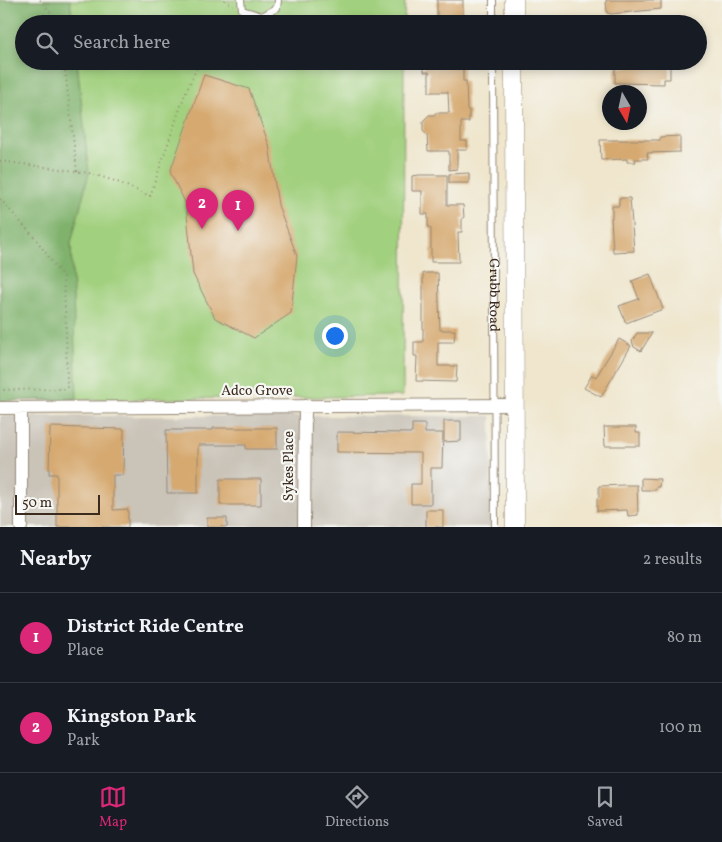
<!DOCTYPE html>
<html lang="en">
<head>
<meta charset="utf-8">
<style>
  body { margin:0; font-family:Vollkorn,serif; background:#20242c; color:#f1f3f6 }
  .compass { position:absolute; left:602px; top:85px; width:45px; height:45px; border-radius:50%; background:#171b24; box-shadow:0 2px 8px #0003; rotate:171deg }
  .scale { position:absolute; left:15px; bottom:12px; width:85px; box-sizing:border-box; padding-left:5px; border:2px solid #3b2a1e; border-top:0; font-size:14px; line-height:18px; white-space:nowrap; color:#3b2a1e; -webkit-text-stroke:4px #f6f6f2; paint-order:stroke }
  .you { position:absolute; left:334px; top:335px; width:18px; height:18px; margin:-12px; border:4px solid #fff; border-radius:50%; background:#1a73e8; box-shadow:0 0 0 8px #1a73e833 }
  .badge { display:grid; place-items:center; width:32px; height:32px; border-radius:50%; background:#db2777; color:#fff; font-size:16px; font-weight:700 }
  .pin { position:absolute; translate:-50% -41px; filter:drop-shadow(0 1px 2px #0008) }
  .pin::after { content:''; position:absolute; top:26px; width:18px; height:15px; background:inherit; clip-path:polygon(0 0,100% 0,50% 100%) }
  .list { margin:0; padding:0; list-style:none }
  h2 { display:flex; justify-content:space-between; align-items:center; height:65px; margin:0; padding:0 20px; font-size:21px }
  h2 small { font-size:16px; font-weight:400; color:#9ea1a6 }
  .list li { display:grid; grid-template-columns:32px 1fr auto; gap:15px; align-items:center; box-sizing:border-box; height:90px; padding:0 20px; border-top:1px solid #363941 }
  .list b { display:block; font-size:19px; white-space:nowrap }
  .list p { margin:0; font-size:16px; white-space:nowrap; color:#9ea1a6 }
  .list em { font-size:16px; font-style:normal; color:#9ea1a6 }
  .icon { flex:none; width:28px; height:28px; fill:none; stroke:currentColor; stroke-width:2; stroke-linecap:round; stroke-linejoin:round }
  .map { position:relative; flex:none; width:722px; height:527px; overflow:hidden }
  .search { position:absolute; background:#171b24; box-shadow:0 2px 8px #0003; left:15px; right:15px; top:15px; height:55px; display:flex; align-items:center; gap:12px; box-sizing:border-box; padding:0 18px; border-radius:28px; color:#9ea1a6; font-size:19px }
  .sheet { height:245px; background:#171b24 }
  nav { display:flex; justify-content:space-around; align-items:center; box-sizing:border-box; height:70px; border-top:1px solid #363941; background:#171b24; font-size:14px; color:#9ea1a6 }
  nav a { display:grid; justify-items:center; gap:2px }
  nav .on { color:#db2777 }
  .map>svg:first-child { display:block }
  .industrial { fill:#c9c3b8 }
  .green { fill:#a1d07e; stroke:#6e7d4e }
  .forest { fill:#80b26d; stroke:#5e6e46 }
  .building { fill:#d6a96f }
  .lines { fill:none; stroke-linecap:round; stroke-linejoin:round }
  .lane-casing { stroke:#958876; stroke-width:8 }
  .street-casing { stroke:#958876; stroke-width:14 }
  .secondary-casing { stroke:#958876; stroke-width:19 }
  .path { stroke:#958876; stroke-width:2; stroke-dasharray:1 4; stroke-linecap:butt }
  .lane { stroke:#fff; stroke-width:6 }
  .street { stroke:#fff; stroke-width:12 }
  .secondary { stroke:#fff; stroke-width:18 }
  .labels { text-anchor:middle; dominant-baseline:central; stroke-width:4.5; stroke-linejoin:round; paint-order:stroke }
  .street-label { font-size:14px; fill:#3b2a1e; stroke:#f6f6f2 }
</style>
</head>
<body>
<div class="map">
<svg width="722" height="527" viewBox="0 0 722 527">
  <rect width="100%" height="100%" fill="#f6f6f2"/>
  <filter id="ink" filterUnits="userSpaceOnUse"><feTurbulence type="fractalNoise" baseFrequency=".02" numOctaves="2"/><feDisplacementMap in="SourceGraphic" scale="10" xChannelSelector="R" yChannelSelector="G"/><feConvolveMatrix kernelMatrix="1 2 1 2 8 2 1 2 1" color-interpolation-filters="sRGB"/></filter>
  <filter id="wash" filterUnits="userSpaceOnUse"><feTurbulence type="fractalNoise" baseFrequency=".0096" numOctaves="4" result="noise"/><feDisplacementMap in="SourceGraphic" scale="20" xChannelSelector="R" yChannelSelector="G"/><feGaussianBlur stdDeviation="1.12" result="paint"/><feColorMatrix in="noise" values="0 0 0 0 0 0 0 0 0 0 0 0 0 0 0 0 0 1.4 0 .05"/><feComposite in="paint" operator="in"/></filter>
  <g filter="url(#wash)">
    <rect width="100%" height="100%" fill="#efe6cd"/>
    <path class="industrial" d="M0 416H491V527H0Z"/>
    <path class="green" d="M0 0H405L404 24H24V61H404L403 396 0 401Z"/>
    <path class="forest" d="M0 0H70L73 24H24V61H77L89 173 71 243 77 399 0 401Z"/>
    <g id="blocks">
      <path class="building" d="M437 0H463V24H437Z
        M606 0H661V9L611 14 607 13Z
        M427 61H463V81H466L467 110H469V122H461V141H467V150H457V169L449 170V151H428L427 135 423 131V121L429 115H435V113H449L448 92H429V72H424V63Z
        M670 66V79H664V84L615 83V67Z
        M204 75 249 89 269 145 278 205 297 256 291 313 254 338 215 318 193 274 186 204 170 172Z
        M680 136V152L647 153 648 159H635L636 162H627V159L601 160 600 140H660V137Z
        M469 173V183H449V174Z
        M419 175H447V205H463L464 218H462V232H458L459 262H431V228H428V214H422V191H412V176Z
        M619 198H630L634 251 613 252 611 218H612V206H619Z
        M423 273H438L440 330H455L454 342H438V366H457L456 382 416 381 417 356H414V342H423Z
        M650 274 663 309 626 323 619 306 639 299 632 281Z
        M637 333H652L641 351 634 347 632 341Z
        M619 339 631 346 601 397 584 388 592 375 596 377Z
        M444 421H461V441L444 442Z
        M412 424H425V433H443L442 468H431V504H411V484H421V453L337 452V432L412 433Z
        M50 427 124 429 123 475H113V510L128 509V527H57V474H49Z
        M604 427H636V433H640V446H605Z
        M213 428H277V449H246V445H198V493H167L166 430H213Z
        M641 478 660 479 659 487H656V490H641Z
        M220 479H261V505H220Z
        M624 485H637L638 515 628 516 627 510 597 511V498L599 497V486Z
        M426 510H443V527H426Z
        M207 518H227V527H207Z"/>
    </g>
  </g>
  <g filter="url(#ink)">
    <use href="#blocks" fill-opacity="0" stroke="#958876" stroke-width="1"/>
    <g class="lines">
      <defs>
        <g id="lane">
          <path d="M241 0 242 10 262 16 277 8 278 0"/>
          <path d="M493 0V24"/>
          <path id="s1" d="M493 61 495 527"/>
        </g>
        <path id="street" d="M0 408 515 405
          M21 527V408
          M304 527 305 406"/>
        <path id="secondary" d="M514 0V24
          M514 61 515 527"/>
      </defs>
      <use href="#lane" class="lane-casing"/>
      <use href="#street" class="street-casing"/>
      <use href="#secondary" class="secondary-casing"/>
      <path class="path" d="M40 0 60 24
        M224 0 233 5
        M228 24 236 16
        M64 61 77 171
        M0 161 89 173 115 181 150 196 185 94 200 61
        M0 199 35 238 63 277 66 325 67 389 0 390"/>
      <use href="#lane" class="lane"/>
      <use href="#street" class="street"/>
      <use href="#secondary" class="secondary"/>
    </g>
  </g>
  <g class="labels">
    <g class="street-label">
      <text stroke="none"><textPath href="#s1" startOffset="234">Grubb Road</textPath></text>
      <text x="257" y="391">Adco Grove</text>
      <text transform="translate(289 466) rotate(-90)">Sykes Place</text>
    </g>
  </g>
</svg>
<svg class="compass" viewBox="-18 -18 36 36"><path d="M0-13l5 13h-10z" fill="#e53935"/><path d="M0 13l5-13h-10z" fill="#9ea1a6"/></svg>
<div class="scale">50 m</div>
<div class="you"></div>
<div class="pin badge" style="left:238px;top:231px">1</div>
<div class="pin badge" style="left:202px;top:229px">2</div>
<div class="search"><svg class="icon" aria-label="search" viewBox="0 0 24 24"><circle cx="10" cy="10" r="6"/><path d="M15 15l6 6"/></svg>Search here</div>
</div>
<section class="sheet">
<h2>Nearby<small>2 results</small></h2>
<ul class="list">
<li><span class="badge">1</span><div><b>District Ride Centre</b><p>Place</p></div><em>80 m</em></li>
<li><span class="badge">2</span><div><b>Kingston Park</b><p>Park</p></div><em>100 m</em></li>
</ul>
</section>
<nav>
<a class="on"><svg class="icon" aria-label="map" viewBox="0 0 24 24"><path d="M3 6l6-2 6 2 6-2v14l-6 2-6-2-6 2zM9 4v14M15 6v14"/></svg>Map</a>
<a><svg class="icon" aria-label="directions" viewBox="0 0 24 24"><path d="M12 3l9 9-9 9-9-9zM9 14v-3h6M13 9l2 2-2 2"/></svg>Directions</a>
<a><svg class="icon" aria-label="saved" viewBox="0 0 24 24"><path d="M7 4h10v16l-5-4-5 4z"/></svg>Saved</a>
</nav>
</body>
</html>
